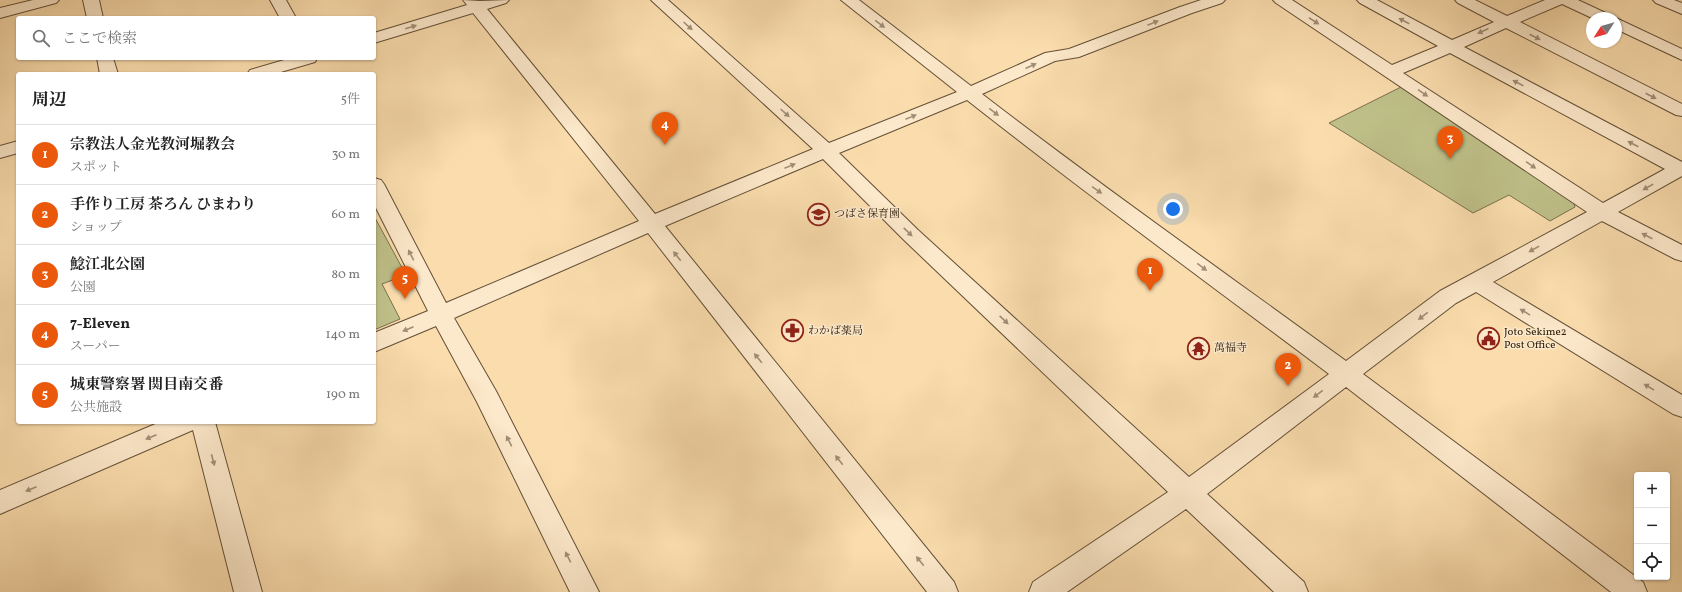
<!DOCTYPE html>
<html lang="ja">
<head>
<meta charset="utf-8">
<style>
  body { margin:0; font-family:Vollkorn,"Noto Serif JP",serif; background:#f2f2f2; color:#222 }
  .controls { position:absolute; right:12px; bottom:12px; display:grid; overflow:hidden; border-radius:4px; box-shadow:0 1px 3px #0004 }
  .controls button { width:36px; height:36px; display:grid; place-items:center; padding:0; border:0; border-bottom:1px solid #e0e0e0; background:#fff; color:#222; font:20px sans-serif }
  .compass { position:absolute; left:1586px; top:12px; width:36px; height:36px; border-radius:50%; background:#fff; box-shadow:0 1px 3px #0004; rotate:234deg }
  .you { position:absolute; left:1173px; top:209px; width:14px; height:14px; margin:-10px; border:3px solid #fff; border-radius:50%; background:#1a73e8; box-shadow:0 0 0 6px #1a73e833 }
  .badge { display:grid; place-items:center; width:26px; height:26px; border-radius:50%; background:#ea580c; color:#fff; font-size:13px; font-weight:700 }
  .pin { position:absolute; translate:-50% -33px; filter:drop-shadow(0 1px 2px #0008) }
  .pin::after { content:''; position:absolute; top:21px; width:14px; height:12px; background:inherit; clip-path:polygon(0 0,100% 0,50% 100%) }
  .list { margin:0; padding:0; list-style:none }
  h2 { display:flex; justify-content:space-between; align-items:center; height:52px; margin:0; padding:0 16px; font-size:17px }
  h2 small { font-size:13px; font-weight:400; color:#767676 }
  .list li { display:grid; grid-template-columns:26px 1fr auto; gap:12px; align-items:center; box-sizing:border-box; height:60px; padding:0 16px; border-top:1px solid #e0e0e0 }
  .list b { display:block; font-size:15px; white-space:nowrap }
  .list p { margin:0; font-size:13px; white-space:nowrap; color:#767676 }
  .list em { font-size:13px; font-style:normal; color:#767676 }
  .icon { flex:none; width:22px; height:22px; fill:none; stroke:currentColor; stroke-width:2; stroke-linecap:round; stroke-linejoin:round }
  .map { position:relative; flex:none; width:1682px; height:592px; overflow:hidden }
  .search { position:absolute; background:#fff; box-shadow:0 1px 3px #0004; left:16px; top:16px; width:360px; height:44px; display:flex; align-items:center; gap:10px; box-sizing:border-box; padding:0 14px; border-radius:4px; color:#767676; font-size:15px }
  .panel { position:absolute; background:#fff; box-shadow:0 1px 3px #0004; left:16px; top:72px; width:360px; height:352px; border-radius:4px }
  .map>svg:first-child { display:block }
  .green { fill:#bfc089; stroke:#78704c }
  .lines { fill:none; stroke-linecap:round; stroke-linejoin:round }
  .minor-casing { stroke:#634f36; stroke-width:2 }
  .minor { fill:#fce8ca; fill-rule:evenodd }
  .oneway { fill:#a18e76 }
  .labels { text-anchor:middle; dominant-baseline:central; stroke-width:3; stroke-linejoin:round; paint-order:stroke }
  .poi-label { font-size:11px; fill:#31200f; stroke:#fce8ca; text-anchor:start }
</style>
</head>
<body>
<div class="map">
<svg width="1682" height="592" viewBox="0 0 1682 592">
  <rect width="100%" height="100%" fill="#fadcad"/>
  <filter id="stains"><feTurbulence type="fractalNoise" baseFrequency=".005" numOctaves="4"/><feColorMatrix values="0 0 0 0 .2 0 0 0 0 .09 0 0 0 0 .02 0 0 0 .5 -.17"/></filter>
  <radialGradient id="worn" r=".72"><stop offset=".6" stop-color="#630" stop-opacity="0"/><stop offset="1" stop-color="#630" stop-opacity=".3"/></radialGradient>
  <path class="green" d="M1405 85 1573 200 1575 207 1550 221 1509 195 1473 213 1329 123Z
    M374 216 406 275 382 284 400 319 374 330Z"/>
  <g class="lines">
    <defs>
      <path id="minor" d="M33 0H59L56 3 0 18V8Z
        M83 0H99L103 18H87Z
        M270 0H286L296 18H280Z
        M463 0 480 1 509 0 506 3 487 9 655 214 813 149 651 0H668L829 143 957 92 841 0H859L971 86 1045 53 1069 49 1180 7 1201 0H1225L1222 3 1192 13 1079 57 1055 61 982 94C1101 186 1224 272 1346 361L1440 291 1587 212 1276 3 1273 0H1292L1392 65 1438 46 1360 3 1357 0H1377L1452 40 1494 22 1458 3 1455 0H1475L1507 16 1545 0H1578L1610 15 1612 18H1592L1562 4 1520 22 1682 104V116L1676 115 1506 28 1464 47 1682 162V176L1618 212 1682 245V261L1675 259 1602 221 1493 282 1682 395V417L1673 414 1476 292 1456 303 1363 374 1643 582 1647 592H1611L1346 387 1207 494 1304 582 1308 592H1274L1186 509 1067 592H1029L1033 582 1168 492 904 240 823 159 665 226 954 582 958 592H927L648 233 454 318 496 391 599 592H570L477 402 436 326 374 352V333L428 311 374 204V178L381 180 384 184 446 303 639 221 473 13 374 43V33L467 5ZM1450 53 1665 169 1603 203 1403 73ZM967 100C1086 194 1208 283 1329 374L1189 477 918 230 839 153Z
        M1653 0H1674L1682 3V14L1656 3Z
        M1616 18 1682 49V60L1616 29Z
        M97 58H113L118 74H100Z
        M291 58H317L315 62 274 74H247L250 70Z
        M18 141V153L0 158V146Z
        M160 422H215L262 592H234L193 430 0 514V490Z"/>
    </defs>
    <use href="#minor" class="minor-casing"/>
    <use href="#minor" class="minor"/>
  </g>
  <defs><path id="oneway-solid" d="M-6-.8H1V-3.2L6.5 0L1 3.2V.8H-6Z"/></defs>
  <g class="oneway">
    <use href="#oneway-solid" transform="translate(1314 21) rotate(33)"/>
    <use href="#oneway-solid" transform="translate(1404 21) rotate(-152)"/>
    <use href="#oneway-solid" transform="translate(1153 23) rotate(-22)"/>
    <use href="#oneway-solid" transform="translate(880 24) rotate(37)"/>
    <use href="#oneway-solid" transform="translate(688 26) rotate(42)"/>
    <use href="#oneway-solid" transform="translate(411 27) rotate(-17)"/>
    <use href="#oneway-solid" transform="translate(1483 31) rotate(156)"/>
    <use href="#oneway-solid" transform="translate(1535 37) rotate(27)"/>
    <use href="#oneway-solid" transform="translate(1031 66) rotate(-24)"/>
    <use href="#oneway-solid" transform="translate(1518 83) rotate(-152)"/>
    <use href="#oneway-solid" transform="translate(1423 93) rotate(34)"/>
    <use href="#oneway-solid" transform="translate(1651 96) rotate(27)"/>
    <use href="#oneway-solid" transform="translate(994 112) rotate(38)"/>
    <use href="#oneway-solid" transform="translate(785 113) rotate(42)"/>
    <use href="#oneway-solid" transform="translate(911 117) rotate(-22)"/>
    <use href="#oneway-solid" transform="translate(1633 144) rotate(-152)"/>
    <use href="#oneway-solid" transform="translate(1531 165) rotate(34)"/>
    <use href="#oneway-solid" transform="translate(790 166) rotate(-22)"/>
    <use href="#oneway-solid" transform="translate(1648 187) rotate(151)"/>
    <use href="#oneway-solid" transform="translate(1097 190) rotate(35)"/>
    <use href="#oneway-solid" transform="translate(908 232) rotate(44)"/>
    <use href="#oneway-solid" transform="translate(1647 236) rotate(-153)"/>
    <use href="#oneway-solid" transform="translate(1534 249) rotate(151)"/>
    <use href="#oneway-solid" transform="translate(411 255) rotate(-117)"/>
    <use href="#oneway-solid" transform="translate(677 256) rotate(-128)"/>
    <use href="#oneway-solid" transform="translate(1202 267) rotate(37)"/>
    <use href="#oneway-solid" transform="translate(1525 312) rotate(-149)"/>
    <use href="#oneway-solid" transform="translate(1423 316) rotate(143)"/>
    <use href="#oneway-solid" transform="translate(1004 320) rotate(43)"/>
    <use href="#oneway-solid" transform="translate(408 329) rotate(157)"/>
    <use href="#oneway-solid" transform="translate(758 358) rotate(-129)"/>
    <use href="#oneway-solid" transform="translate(1649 387) rotate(-149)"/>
    <use href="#oneway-solid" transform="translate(1318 394) rotate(143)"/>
    <use href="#oneway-solid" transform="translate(151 437) rotate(157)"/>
    <use href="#oneway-solid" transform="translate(509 441) rotate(-117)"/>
    <use href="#oneway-solid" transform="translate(213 460) rotate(75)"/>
    <use href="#oneway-solid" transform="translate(839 460) rotate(-129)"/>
    <use href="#oneway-solid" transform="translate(31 489) rotate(157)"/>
    <use href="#oneway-solid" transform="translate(568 557) rotate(-117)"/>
    <use href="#oneway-solid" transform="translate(920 561) rotate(-129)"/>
  </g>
  <defs>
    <symbol id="school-ring" viewBox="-11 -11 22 22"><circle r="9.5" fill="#fce8ca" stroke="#8f2418" stroke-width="1.5"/><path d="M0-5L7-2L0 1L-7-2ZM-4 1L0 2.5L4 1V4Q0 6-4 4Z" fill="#8f2418"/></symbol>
    <symbol id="pharmacy-ring" viewBox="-11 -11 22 22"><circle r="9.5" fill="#fce8ca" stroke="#8f2418" stroke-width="1.5"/><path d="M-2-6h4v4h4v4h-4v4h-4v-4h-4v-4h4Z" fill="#8f2418"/></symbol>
    <symbol id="civic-ring" viewBox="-11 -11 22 22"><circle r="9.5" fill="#fce8ca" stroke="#8f2418" stroke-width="1.5"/><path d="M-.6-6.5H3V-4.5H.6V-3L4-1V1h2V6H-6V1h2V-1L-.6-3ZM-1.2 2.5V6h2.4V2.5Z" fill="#8f2418"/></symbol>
    <symbol id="temple-ring" viewBox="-11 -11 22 22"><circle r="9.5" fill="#fce8ca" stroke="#8f2418" stroke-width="1.5"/><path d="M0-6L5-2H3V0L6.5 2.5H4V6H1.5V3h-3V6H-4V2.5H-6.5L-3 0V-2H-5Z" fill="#8f2418"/></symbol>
  </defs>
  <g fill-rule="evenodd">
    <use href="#school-ring" x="806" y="202" width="25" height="25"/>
    <use href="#pharmacy-ring" x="780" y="318" width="25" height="25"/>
    <use href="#civic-ring" x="1476" y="326" width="25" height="25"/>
    <use href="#temple-ring" x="1186" y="336" width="25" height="25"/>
  </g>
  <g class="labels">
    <g class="poi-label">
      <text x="834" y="214">つばさ保育園</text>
      <text x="808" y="331">わかば薬局</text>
      <text x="1504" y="332">Joto Sekime2<tspan x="1504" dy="13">Post Office</tspan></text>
      <text x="1214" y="348">萬福寺</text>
    </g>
  </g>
  <rect width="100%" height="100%" filter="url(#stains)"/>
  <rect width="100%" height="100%" fill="url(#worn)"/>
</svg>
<div class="controls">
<button>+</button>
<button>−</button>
<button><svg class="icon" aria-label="locate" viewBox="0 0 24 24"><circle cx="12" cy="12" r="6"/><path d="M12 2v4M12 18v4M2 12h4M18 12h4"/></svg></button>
</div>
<svg class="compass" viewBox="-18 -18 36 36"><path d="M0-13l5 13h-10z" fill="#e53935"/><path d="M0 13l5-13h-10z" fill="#767676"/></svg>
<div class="you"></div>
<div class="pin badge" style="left:1150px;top:291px">1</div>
<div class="pin badge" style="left:1288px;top:386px">2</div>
<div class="pin badge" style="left:1450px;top:159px">3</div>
<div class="pin badge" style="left:665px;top:145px">4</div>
<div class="pin badge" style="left:405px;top:299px">5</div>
<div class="search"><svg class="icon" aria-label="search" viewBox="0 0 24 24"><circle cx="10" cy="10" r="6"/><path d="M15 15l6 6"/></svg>ここで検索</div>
<section class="panel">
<h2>周辺<small>5件</small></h2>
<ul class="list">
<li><span class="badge">1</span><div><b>宗教法人金光教河堀教会</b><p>スポット</p></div><em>30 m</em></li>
<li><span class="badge">2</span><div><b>手作り工房 茶ろん ひまわり</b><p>ショップ</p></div><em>60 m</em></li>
<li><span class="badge">3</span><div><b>鯰江北公園</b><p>公園</p></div><em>80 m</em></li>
<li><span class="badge">4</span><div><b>7-Eleven</b><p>スーパー</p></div><em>140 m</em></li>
<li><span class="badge">5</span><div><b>城東警察署 関目南交番</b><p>公共施設</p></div><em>190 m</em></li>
</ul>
</section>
</div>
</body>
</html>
